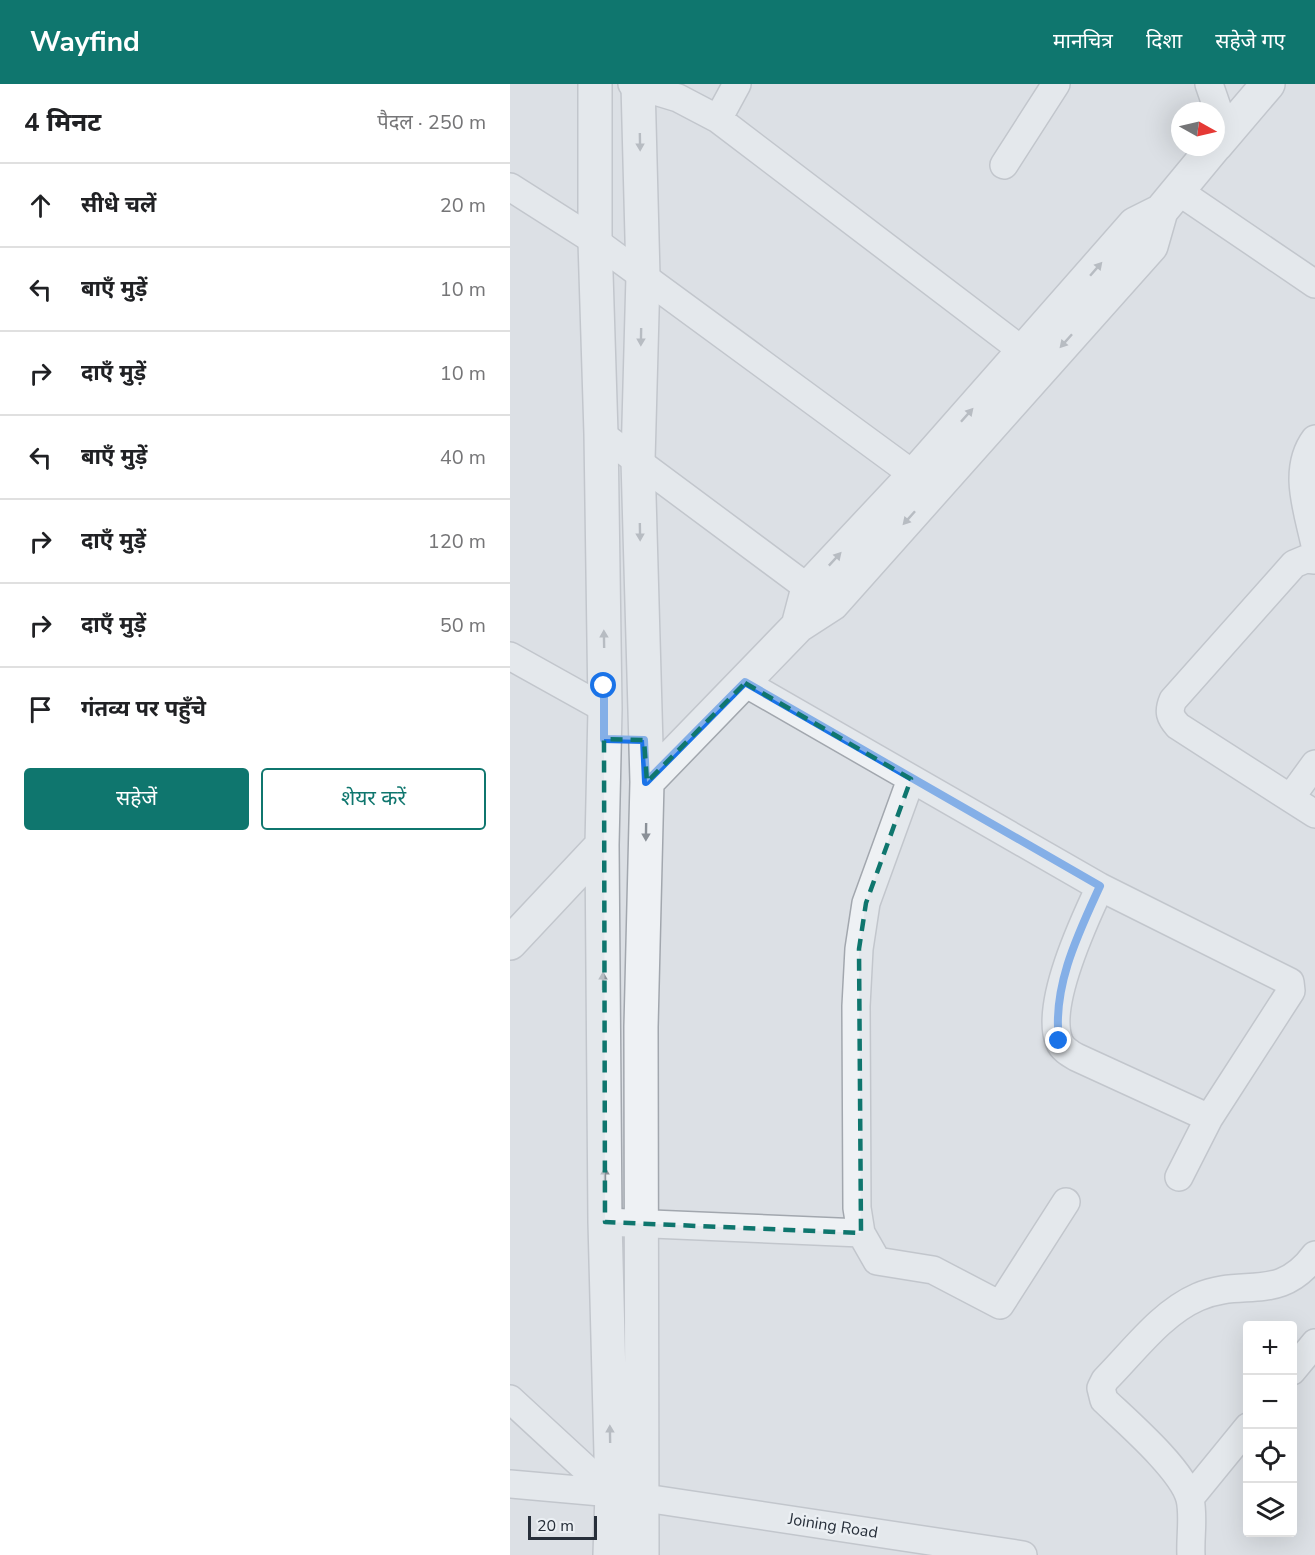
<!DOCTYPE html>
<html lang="hi">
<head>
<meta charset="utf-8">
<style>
  body { margin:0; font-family:"Nunito Sans","Noto Sans Devanagari",sans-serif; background:#f6f6f6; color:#202124 }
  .controls { position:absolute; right:18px; bottom:18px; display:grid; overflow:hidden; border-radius:6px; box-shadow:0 6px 24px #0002 }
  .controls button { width:54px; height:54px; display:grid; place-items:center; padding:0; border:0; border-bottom:2px solid #e0e0e0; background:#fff; color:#202124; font:30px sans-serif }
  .compass { position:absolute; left:661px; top:18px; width:54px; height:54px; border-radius:50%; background:#fff; box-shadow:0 6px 24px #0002; rotate:98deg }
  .scale { position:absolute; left:18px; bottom:15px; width:69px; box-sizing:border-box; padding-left:6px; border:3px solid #272f3a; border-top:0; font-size:16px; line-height:21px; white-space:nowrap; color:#272f3a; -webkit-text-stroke:4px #ebeff3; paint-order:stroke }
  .stop { position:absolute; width:18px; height:18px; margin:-14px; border:4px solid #1a73e8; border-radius:50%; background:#fff }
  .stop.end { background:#1a73e8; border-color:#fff; box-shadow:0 2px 6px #0008 }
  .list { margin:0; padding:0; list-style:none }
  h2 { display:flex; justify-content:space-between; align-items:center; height:78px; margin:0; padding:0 24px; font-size:26px }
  h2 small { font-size:20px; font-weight:400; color:#757577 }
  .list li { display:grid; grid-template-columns:39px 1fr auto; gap:18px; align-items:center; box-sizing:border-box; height:84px; padding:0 24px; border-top:2px solid #e0e0e0 }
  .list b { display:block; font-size:22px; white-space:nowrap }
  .list em { font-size:20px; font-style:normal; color:#757577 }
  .actions { display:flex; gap:12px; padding:18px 24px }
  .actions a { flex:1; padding:14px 0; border:2px solid #0f766e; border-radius:6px; text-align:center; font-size:21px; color:#0f766e }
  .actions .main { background:#0f766e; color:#fff }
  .icon { flex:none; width:33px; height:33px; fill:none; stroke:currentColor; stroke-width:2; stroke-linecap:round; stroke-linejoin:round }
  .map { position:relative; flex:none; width:805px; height:1471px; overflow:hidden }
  header { display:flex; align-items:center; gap:36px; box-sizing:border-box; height:84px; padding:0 30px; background:#0f766e; color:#fff }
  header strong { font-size:28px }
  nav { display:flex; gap:33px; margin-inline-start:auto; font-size:21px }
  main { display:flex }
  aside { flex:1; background:#fff }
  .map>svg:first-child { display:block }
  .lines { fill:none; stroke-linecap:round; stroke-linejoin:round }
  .minor-casing { stroke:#a2a7ae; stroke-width:30 }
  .tertiary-casing { stroke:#a2a7ae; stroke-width:36 }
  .minor { stroke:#eef1f4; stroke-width:27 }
  .tertiary { stroke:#eef1f4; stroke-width:33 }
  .oneway { fill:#8a9097 }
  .route { stroke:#1a73e8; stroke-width:8 }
  .marked { fill:none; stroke:#0f766e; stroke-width:4.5; stroke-dasharray:12 8; stroke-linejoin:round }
  .labels { text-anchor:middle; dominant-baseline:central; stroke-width:5; stroke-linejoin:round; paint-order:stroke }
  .street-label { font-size:16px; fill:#272f3a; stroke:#ebeff3 }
</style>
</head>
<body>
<header>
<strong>Wayfind</strong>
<nav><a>मानचित्र</a><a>दिशा</a><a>सहेजे गए</a></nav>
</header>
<main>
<aside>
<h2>4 मिनट<small>पैदल · 250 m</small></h2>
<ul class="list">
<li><svg class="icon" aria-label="ahead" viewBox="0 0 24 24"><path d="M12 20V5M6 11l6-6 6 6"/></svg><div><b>सीधे चलें</b></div><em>20 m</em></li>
<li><svg class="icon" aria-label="left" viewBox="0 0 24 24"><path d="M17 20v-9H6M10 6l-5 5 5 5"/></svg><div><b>बाएँ मुड़ें</b></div><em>10 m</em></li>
<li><svg class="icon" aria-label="right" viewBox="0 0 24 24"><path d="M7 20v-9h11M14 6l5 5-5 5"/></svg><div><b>दाएँ मुड़ें</b></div><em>10 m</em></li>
<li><svg class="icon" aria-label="left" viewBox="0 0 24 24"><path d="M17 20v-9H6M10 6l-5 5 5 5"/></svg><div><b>बाएँ मुड़ें</b></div><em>40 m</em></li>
<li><svg class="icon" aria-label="right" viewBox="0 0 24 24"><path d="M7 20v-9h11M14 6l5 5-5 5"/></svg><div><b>दाएँ मुड़ें</b></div><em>120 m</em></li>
<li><svg class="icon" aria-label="right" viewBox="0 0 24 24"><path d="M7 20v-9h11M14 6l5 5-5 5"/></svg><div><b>दाएँ मुड़ें</b></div><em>50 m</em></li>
<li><svg class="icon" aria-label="arrive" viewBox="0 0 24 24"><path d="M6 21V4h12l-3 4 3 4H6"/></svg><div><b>गंतव्य पर पहुँचे</b></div></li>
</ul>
<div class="actions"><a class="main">सहेजें</a><a>शेयर करें</a></div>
</aside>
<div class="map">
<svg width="805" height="1471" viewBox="0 0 805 1471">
  <rect width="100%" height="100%" fill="#dce0e5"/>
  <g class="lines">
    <defs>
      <path id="minor" d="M122 0 168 14 208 35 530 280
        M699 0 716 49
        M208 35 227 0
        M494 81 546 0
        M0 103 85 157 419 402
        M668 107 805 200
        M91 350 298 504
        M805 355C782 386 798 427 805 461
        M805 476 796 475 784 480 663 616C658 628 660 633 668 642L805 730
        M0 572 95 625
        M235 599 590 803 780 898 781 907 699 1034 669 1093
        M401 695 356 819 349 865 346 922 347 1124 351 1149 367 1177 423 1186 490 1221 556 1118
        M781 713 805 680
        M590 803C574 837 535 920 549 957 552 965 559 969 566 973L699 1034
        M95 1138 351 1149
        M782 1287 805 1259
        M0 1315 102 1409
        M0 1400 102 1409 513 1471
        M680 1414 738 1343
        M681 1471C680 1453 684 1432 680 1415 673 1386 616 1337 594 1316L591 1304 595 1296C623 1268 651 1229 688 1213 733 1193 769 1220 805 1171"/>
      <path id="tertiary" d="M85 0V157L91 350 95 625 92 761 95 1138 102 1409 100 1471
        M128 0 133 192 128 376 137 698 131 943 132 1471
        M706 61 758 0
        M288 542 298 504 404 391 625 140 651 127 704 63
        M137 698 288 542 322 520 641 162 651 127
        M0 859 92 761"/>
    </defs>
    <use href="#minor" class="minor-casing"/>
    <use href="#tertiary" class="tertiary-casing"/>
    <use href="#minor" class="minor"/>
    <use href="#tertiary" class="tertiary"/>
  </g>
  <defs><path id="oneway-solid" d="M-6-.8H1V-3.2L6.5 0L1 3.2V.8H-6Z" transform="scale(1.5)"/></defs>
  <g class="oneway">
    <use href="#oneway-solid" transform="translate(130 58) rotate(89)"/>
    <use href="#oneway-solid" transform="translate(586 185) rotate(-49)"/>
    <use href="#oneway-solid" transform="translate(131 253) rotate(91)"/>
    <use href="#oneway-solid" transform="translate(556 257) rotate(132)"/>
    <use href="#oneway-solid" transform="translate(457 331) rotate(-48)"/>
    <use href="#oneway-solid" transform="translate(399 434) rotate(132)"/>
    <use href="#oneway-solid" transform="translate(130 448) rotate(89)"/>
    <use href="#oneway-solid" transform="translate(325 475) rotate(-47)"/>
    <use href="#oneway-solid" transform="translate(94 555) rotate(-91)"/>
    <use href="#oneway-solid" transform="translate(136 748) rotate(91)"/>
    <use href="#oneway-solid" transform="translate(93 897) rotate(-90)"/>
    <use href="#oneway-solid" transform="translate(95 1092) rotate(-90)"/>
    <use href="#oneway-solid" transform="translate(100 1350) rotate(-91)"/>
  </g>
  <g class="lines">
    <path class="route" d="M94 602V655L134 656 136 698 235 598 590 802C568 850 542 903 549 957"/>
  </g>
  <path d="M0 0H805V1471H0ZM235 599 401 695 356 819 349 865 351 1149 95 1138 94 655 134 656 137 698Z" fill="#dce0e5" fill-opacity=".55" fill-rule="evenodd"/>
  <path class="marked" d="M235 599 401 695 356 819 349 865 351 1149 95 1138 94 655 134 656 137 698Z"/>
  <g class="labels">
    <g class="street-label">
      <text transform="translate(323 1442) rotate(9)">Joining Road</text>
    </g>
  </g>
</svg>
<div class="controls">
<button>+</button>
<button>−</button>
<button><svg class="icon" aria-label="locate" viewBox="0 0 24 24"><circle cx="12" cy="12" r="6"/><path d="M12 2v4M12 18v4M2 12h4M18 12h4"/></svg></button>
<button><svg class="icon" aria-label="layers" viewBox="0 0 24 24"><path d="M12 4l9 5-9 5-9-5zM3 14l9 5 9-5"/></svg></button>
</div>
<svg class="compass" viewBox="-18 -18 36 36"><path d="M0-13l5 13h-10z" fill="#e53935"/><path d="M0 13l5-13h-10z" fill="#757577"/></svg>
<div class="scale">20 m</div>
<div class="stop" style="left:94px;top:602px"></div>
<div class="stop end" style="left:549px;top:957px"></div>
</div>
</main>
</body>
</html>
